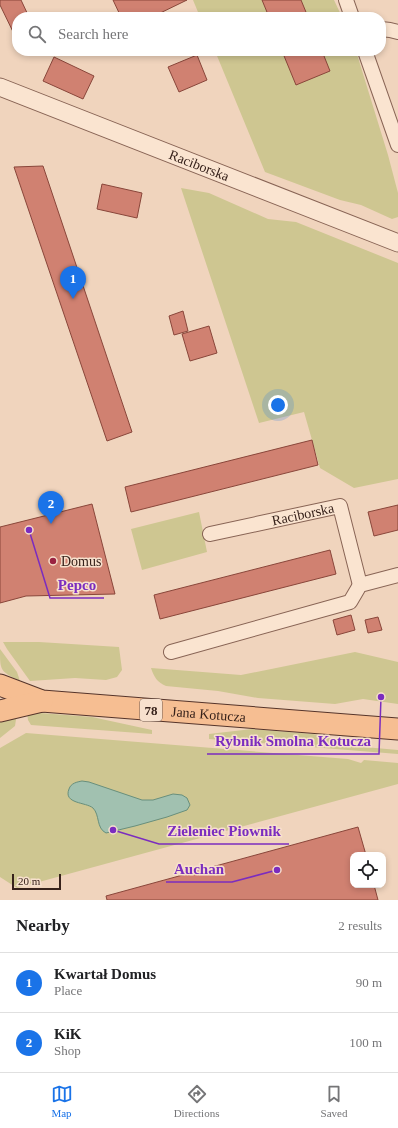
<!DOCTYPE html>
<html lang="en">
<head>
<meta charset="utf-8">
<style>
  body { margin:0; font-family:Georgia,serif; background:#f6f6f6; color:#202124 }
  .controls { position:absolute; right:12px; bottom:12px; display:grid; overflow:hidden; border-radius:8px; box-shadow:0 2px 6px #0003 }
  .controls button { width:36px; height:36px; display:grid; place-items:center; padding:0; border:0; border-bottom:1px solid #e0e0e0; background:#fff; color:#202124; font:20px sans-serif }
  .scale { position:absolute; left:12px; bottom:10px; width:49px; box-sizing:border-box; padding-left:4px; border:2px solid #37221b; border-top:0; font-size:11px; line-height:14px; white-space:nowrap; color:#37221b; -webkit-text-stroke:3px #f7e0cd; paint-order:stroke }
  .you { position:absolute; left:278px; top:405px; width:14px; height:14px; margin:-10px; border:3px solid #fff; border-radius:50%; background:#1a73e8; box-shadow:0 0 0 6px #1a73e833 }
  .badge { display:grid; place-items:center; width:26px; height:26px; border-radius:50%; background:#1a73e8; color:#fff; font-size:13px; font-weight:700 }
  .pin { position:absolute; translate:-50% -33px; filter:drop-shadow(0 1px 2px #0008) }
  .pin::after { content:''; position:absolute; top:21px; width:14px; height:12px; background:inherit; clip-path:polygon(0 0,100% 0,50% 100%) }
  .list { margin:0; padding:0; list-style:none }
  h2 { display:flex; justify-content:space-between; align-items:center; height:52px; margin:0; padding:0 16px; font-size:17px }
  h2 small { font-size:13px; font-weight:400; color:#757577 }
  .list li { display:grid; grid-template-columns:26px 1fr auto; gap:12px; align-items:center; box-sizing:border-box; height:60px; padding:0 16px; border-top:1px solid #e0e0e0 }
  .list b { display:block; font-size:15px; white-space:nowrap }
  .list p { margin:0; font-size:13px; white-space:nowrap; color:#757577 }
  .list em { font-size:13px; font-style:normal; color:#757577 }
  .icon { flex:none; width:22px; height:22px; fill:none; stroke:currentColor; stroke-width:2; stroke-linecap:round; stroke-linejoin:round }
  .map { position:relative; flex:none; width:398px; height:900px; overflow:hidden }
  .search { position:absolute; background:#fff; box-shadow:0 2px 6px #0003; left:12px; right:12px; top:12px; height:44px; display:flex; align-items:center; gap:10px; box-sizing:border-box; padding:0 14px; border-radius:16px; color:#757577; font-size:15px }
  .sheet { height:172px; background:#fff }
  nav { display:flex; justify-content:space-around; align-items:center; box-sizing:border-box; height:56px; border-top:1px solid #e0e0e0; background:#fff; font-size:11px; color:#757577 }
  nav a { display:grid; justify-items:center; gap:2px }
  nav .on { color:#1a73e8 }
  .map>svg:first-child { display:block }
  .green { fill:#cec691 }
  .water { fill:#a1c1b0; stroke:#688f7c }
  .building { fill:#d08171; stroke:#89463a }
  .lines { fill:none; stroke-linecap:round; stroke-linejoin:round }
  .minor-casing { stroke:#886455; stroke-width:16 }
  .tertiary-casing { stroke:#886455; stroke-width:19 }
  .primary-casing { stroke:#55342a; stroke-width:23 }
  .minor { stroke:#fae4d0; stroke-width:14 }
  .tertiary { stroke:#fae4d0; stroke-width:17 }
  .primary { stroke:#f6be92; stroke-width:21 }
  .poi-dot { fill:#9a2341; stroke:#f7e0cd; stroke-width:1.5 }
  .labels { text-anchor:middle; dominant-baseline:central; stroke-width:3; stroke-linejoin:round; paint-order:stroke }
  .shield { fill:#f7e0cd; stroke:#715b50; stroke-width:1 }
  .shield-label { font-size:13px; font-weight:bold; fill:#37221b }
  .street-label { font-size:14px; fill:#37221b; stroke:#f7e0cd }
  .poi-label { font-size:14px; fill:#37221b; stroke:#f7e0cd; text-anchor:start }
  .leader { fill:none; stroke:#7b2cbf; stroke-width:1.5 }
  .callout-dot { fill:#7b2cbf; stroke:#f7e0cd; stroke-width:1.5 }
  .callout-label { font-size:15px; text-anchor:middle; font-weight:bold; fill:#7b2cbf; stroke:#f7e0cd; stroke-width:3; stroke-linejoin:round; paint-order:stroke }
</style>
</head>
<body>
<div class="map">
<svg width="398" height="900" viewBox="0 0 398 900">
  <rect width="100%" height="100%" fill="#f0d4bd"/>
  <path class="green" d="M193 0H334L342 17H200Z
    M215 51H356L388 155 398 193V217L392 219 361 205 340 200 265 172Z
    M181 188 209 193 268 219 296 222 398 263V479L354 488 320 468 304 412 259 423Z
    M199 512 207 552 142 570 131 529Z
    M3 642H39L119 647 122 670 117 677 106 680 75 678 30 681 7 649Z
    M0 649 17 672 20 681C0 671 0 671 0 649Z
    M355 652 398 662V704L363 699 335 704 258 698 218 691 166 686C157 682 154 677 151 668L241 675Z
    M27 712 92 717 152 730V734L31 725 28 720Z
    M17 713 15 726 0 738V718Z
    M252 729 313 734 364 747 398 750V754L209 739V734Z
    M26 733 348 759 361 763 364 760 398 763V784L17 888 0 877V748Z"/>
  <path class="water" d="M82 781 89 782 142 800H153L173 794 182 795 187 798 190 805 187 810 167 817 135 826 106 833C96 828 100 815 93 808 86 802 63 804 69 789 71 783 77 782 82 781Z"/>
  <path class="building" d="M0 0H21L29 17H17V40L0 5Z
    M113 0H187L152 17H121Z
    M262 0H301L308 17H269Z
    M282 51H322L330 71 296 85Z
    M197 55 207 80 179 92 168 67Z
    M54 57 94 76 83 99 43 81Z
    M43 166 132 432 107 441 14 167Z
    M102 184 142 193 137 218 97 209Z
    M183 311 188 331 174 335 169 316Z
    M209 326 217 353 190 361 182 334Z
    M312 440 318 465 131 512 125 487Z
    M92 504 115 594 26 596 0 603V527Z
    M398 505V530L374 536 368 512Z
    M330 550 336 574 160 619 154 595Z
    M351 615 355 630 337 635 333 620Z
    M378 617 382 630 368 633 365 620Z
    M358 827 366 855H353V885H374L378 900H107L106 896Z"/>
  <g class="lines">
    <defs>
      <g id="minor">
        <path d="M346 0 352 17"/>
        <path d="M381 29 390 30 398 32"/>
        <path d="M365 51 398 145"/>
        <path id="s1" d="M210 534 340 506 360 585"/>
        <path d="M171 652 350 602 360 585 398 575"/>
      </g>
      <g id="tertiary">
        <path id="s2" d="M0 87 398 243"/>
      </g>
      <g id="primary">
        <path id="s3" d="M0 685 42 701 398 729"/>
        <path d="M0 711 42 701"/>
      </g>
    </defs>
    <use href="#minor" class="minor-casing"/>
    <use href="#tertiary" class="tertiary-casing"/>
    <use href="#primary" class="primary-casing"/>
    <use href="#minor" class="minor"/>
    <use href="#tertiary" class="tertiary"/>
    <use href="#primary" class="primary"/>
  </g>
  <circle class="poi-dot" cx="53" cy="561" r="4"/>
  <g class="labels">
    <rect class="shield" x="140" y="699" width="22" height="22" rx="3"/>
    <g class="shield-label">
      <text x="151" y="710">78</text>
    </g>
    <g class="street-label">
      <text stroke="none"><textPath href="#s2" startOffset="214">Raciborska</textPath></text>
      <text stroke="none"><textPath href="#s1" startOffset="95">Raciborska</textPath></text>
      <text stroke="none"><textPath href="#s3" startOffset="212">Jana Kotucza</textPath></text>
    </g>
    <g class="poi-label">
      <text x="61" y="561">Domus</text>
    </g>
  </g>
  <path class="leader" d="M29 530L50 598H104M381 697L379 754H207M113 830L159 844H289M277 870L232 882H166"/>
  <g class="callout-dot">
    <circle cx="29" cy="530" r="4"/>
    <circle cx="381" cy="697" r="4"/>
    <circle cx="113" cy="830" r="4"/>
    <circle cx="277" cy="870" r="4"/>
  </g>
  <g class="callout-label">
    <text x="77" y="590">Pepco</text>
    <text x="293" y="746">Rybnik Smolna Kotucza</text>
    <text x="224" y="836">Zieleniec Piownik</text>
    <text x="199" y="874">Auchan</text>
  </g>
</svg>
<div class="controls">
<button><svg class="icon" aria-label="locate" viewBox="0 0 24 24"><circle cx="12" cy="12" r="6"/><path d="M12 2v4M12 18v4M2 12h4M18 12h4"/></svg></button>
</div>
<div class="scale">20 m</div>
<div class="you"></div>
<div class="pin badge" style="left:73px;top:299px">1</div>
<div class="pin badge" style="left:51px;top:524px">2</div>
<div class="search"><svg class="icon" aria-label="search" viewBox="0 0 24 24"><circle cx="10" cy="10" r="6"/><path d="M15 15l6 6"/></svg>Search here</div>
</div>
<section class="sheet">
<h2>Nearby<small>2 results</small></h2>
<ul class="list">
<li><span class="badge">1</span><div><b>Kwartał Domus</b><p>Place</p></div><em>90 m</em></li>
<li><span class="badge">2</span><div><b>KiK</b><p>Shop</p></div><em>100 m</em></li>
</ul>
</section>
<nav>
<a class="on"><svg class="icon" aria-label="map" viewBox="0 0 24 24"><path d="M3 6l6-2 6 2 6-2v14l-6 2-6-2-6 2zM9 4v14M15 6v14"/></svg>Map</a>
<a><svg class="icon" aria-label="directions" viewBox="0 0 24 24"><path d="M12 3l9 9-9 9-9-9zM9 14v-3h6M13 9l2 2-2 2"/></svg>Directions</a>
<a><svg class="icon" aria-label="saved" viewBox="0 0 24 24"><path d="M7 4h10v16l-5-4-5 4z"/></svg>Saved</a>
</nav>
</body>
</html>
